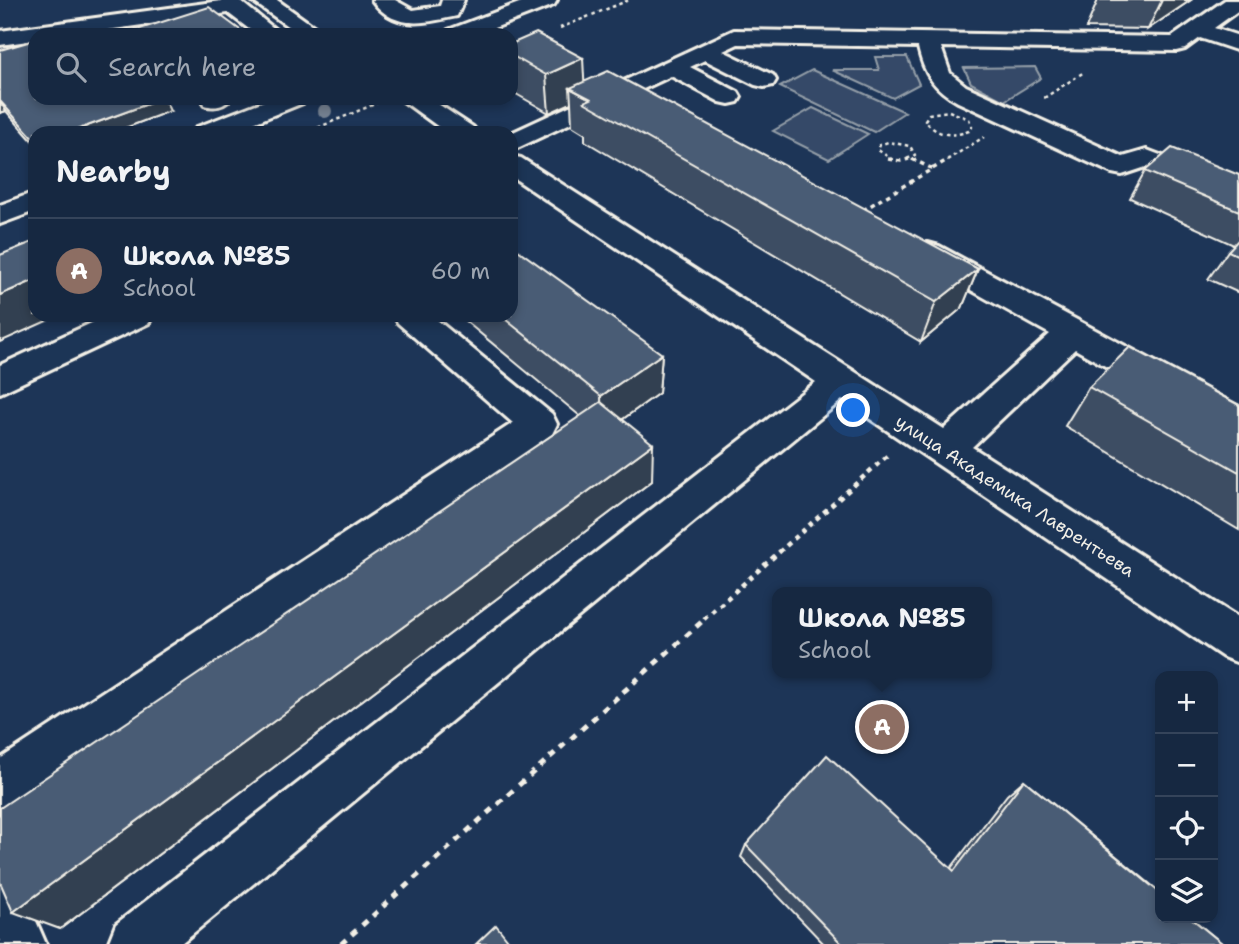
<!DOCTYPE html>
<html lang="en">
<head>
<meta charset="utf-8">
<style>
  body { margin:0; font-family:"Shantell Sans",sans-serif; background:#23344c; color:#f1f3f6 }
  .controls { position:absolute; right:21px; bottom:21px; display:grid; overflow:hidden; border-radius:14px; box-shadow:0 4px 10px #0003 }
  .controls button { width:63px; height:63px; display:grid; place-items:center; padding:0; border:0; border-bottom:2px solid #35445a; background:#162841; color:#f1f3f6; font:35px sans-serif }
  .you { position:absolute; left:854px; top:411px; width:24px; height:24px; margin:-18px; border:5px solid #fff; border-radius:50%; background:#1a73e8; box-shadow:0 0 0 10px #1a73e833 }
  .badge { display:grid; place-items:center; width:46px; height:46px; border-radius:50%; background:#d93025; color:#fff; font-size:23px; font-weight:700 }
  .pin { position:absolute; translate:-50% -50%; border:4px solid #fff; box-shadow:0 2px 7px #0006 }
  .popup { position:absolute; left:772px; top:587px; width:220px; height:91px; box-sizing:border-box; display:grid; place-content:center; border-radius:14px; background:#162841; filter:drop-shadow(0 2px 5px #0005); font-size:23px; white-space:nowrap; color:#9ea6b1 }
  .popup b { font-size:26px; color:#f1f3f6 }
  .popup::after { content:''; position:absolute; left:50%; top:100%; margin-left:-14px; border:14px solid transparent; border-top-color:#162841 }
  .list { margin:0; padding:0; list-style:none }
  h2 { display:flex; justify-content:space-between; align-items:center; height:91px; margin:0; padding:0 28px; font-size:30px }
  h2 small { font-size:23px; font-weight:400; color:#9ea6b1 }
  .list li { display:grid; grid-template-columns:46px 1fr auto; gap:21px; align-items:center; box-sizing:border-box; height:105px; padding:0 28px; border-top:2px solid #35445a }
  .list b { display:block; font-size:26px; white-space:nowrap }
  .list p { margin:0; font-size:23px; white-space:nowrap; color:#9ea6b1 }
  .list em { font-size:23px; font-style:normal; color:#9ea6b1 }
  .icon { flex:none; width:38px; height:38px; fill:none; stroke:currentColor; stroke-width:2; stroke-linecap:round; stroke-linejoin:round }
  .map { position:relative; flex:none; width:1239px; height:944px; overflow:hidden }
  .search { position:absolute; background:#162841; box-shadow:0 4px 10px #0003; left:28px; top:28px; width:490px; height:77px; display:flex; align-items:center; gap:18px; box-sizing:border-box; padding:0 24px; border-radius:21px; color:#9ea6b1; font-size:26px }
  .panel { position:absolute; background:#162841; box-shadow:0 4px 10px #0003; left:28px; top:126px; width:490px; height:196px; border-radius:21px }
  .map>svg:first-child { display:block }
  .green { fill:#354a67; stroke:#949ea8; stroke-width:2 }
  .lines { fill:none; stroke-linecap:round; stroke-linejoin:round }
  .minor-casing { stroke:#f4f1e8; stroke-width:6 }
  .path-far3 { stroke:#f4f1e8; stroke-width:2.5; stroke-dasharray:3.5 3.5; stroke-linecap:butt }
  .path-far2 { stroke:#f4f1e8; stroke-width:3.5; stroke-dasharray:4.5 4.5; stroke-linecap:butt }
  .path-far1 { stroke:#f4f1e8; stroke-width:4.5; stroke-dasharray:5 5; stroke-linecap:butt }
  .path { stroke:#f4f1e8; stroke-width:5; stroke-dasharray:7 7; stroke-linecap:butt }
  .minor { fill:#1d3557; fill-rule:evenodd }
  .tree { fill:#748191 }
  .wall { fill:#3e4e64; stroke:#f4f1e8; stroke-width:2 }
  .shaded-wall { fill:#324051; stroke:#f4f1e8; stroke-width:2 }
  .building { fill:#485b74; stroke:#f4f1e8; stroke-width:2 }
  .labels { text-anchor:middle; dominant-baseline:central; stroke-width:5; stroke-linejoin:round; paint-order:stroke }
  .street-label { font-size:18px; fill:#f4f1e8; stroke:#1d3557 }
</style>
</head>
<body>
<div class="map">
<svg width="1239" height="944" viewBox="0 0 1239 944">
  <rect width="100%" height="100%" fill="#1d3557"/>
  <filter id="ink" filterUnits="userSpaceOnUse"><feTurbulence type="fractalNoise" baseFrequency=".0143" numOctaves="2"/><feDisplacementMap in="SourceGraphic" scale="14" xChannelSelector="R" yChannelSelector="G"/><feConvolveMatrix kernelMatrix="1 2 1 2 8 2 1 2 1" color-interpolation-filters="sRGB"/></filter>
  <g filter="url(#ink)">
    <path class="green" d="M875 57H907L919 84 893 98 832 70H879Z
      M1035 67 1041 78 1004 101 971 83 964 68Z
      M812 70 905 112 874 132 780 87Z
      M813 108 868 134 829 159 773 131Z"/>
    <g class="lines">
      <defs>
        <path id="minor" d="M228 0 240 1 282 35H257L228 13 71 35H35V40L0 45V31Z
          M251 0H277L326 35H300Z
          M372 0H395L413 10 440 6 442 0H464L457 16C425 23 394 31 372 0Z
          M527 0H557L554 5 476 35H445L448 30Z
          M1225 0H1239V10L1214 28 1239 36V51L1200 38 1185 49 1177 51 941 47 950 73 966 86 1123 157 1147 150 1239 185V204L1146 167 1122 175 1112 173 958 102C934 89 924 74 918 47L738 44 723 51 773 75 776 80 773 85 764 87 755 85 705 60 690 67 738 92 741 97 738 102 729 104 720 102 671 76 511 151V133L734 30 1172 37Z
          M202 98H231C224 107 215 108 204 105Z
          M272 98H307L303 103 229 133H193L197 127Z
          M399 98H429L473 127 477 133H447Z
          M511 156 521 158 944 429 1050 334 917 260 913 253 917 246 928 243 939 246 1239 407V438L1226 434 1075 349 972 447 1239 618V663L1223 657 842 400 180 944H108L116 924 816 382 511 176Z
          M35 192V211L0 224V205Z
          M109 315H153L149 323 0 393V365Z
          M394 315H431L552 414 557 424 552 434 18 806 0 813V759L513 423 398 323Z
          M0 874 19 882 46 944H0Z"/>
      </defs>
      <use href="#minor" class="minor-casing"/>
      <path class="path-far3" d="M560 28 629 0
        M1044 98 1084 72
        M949 111 969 119 972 127 969 131C952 137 936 136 925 120L929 114Z
        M305 133 382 101
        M912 159 915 160
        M893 160 878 150 880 145 888 142 910 146 915 155 905 160
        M947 160 984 137"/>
      <path class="path-far2" d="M888 159 901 161 909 159
        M912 159 933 169
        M863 210 949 159"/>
      <path class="path-far1" d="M704 619 888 455"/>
      <path class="path" d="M341 944 706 618"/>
      <use href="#minor" class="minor"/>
    </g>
    <circle class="tree" cx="325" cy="111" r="7"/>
    <path class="wall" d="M1098 0H1191L1148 29 1086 28Z
      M511 44 584 81 978 269 962 308 921 342 585 141V134L572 126 571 103 549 113 511 91Z
      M0 50 170 111 112 133H35V144L6 111 0 113Z
      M1145 171 1239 175V293L1208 279 1228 251 1234 245 1130 198Z
      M458 315H511L662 354 659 393 623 419 652 481 60 929 580 416Z
      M1089 387 1239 405V530L1065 426Z
      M1024 780 1223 944H824L741 857 746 845 951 868 1007 795Z"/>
    <path class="shaded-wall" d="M1162 0H1191L1148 29Z
      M583 58 585 96 570 88 571 103 549 113 546 75Z
      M164 98 170 111 112 133H68Z
      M0 102 6 111 0 113Z
      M978 269 962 308 921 342 936 302Z
      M35 280V315H60L0 342V295Z
      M662 354 659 393 602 434 601 396Z
      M653 444 652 481 60 929 13 912Z"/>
    <path class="building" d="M209 7 247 35H121Z
      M536 33 583 58 546 75 511 55V44Z
      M35 40V98H164L68 133H35V140L0 101V50Z
      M608 71 978 269 936 302 584 102 591 99 570 88Z
      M1172 148 1239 175V211L1145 171Z
      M1239 239V256L1228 251Z
      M35 241V280L0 295V255Z
      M511 245 662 354 601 396 500 315H511Z
      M1130 347 1239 405V472L1089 387Z
      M601 402 653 444 13 912 0 882V808Z
      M827 755 954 871 1024 780 1160 893V918H1191L1223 944H842L746 845Z
      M496 925 511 944H476Z"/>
  </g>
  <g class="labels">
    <g class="street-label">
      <text transform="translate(1015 496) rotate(33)">улица Академика Лаврентьева</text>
    </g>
  </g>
</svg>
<div class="controls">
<button>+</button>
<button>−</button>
<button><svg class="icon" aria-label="locate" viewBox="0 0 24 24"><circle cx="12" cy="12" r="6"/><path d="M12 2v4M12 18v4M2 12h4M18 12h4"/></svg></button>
<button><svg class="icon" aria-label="layers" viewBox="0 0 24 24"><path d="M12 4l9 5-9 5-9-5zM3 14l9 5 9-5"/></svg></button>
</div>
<div class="you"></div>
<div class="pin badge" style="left:882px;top:727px;background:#8d6e63">A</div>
<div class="popup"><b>Школа №85</b>School</div>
<div class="search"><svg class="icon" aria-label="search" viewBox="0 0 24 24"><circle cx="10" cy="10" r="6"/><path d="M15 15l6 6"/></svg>Search here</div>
<section class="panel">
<h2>Nearby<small></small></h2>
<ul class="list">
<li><span class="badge" style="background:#8d6e63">A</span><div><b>Школа №85</b><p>School</p></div><em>60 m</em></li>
</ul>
</section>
</div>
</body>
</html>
